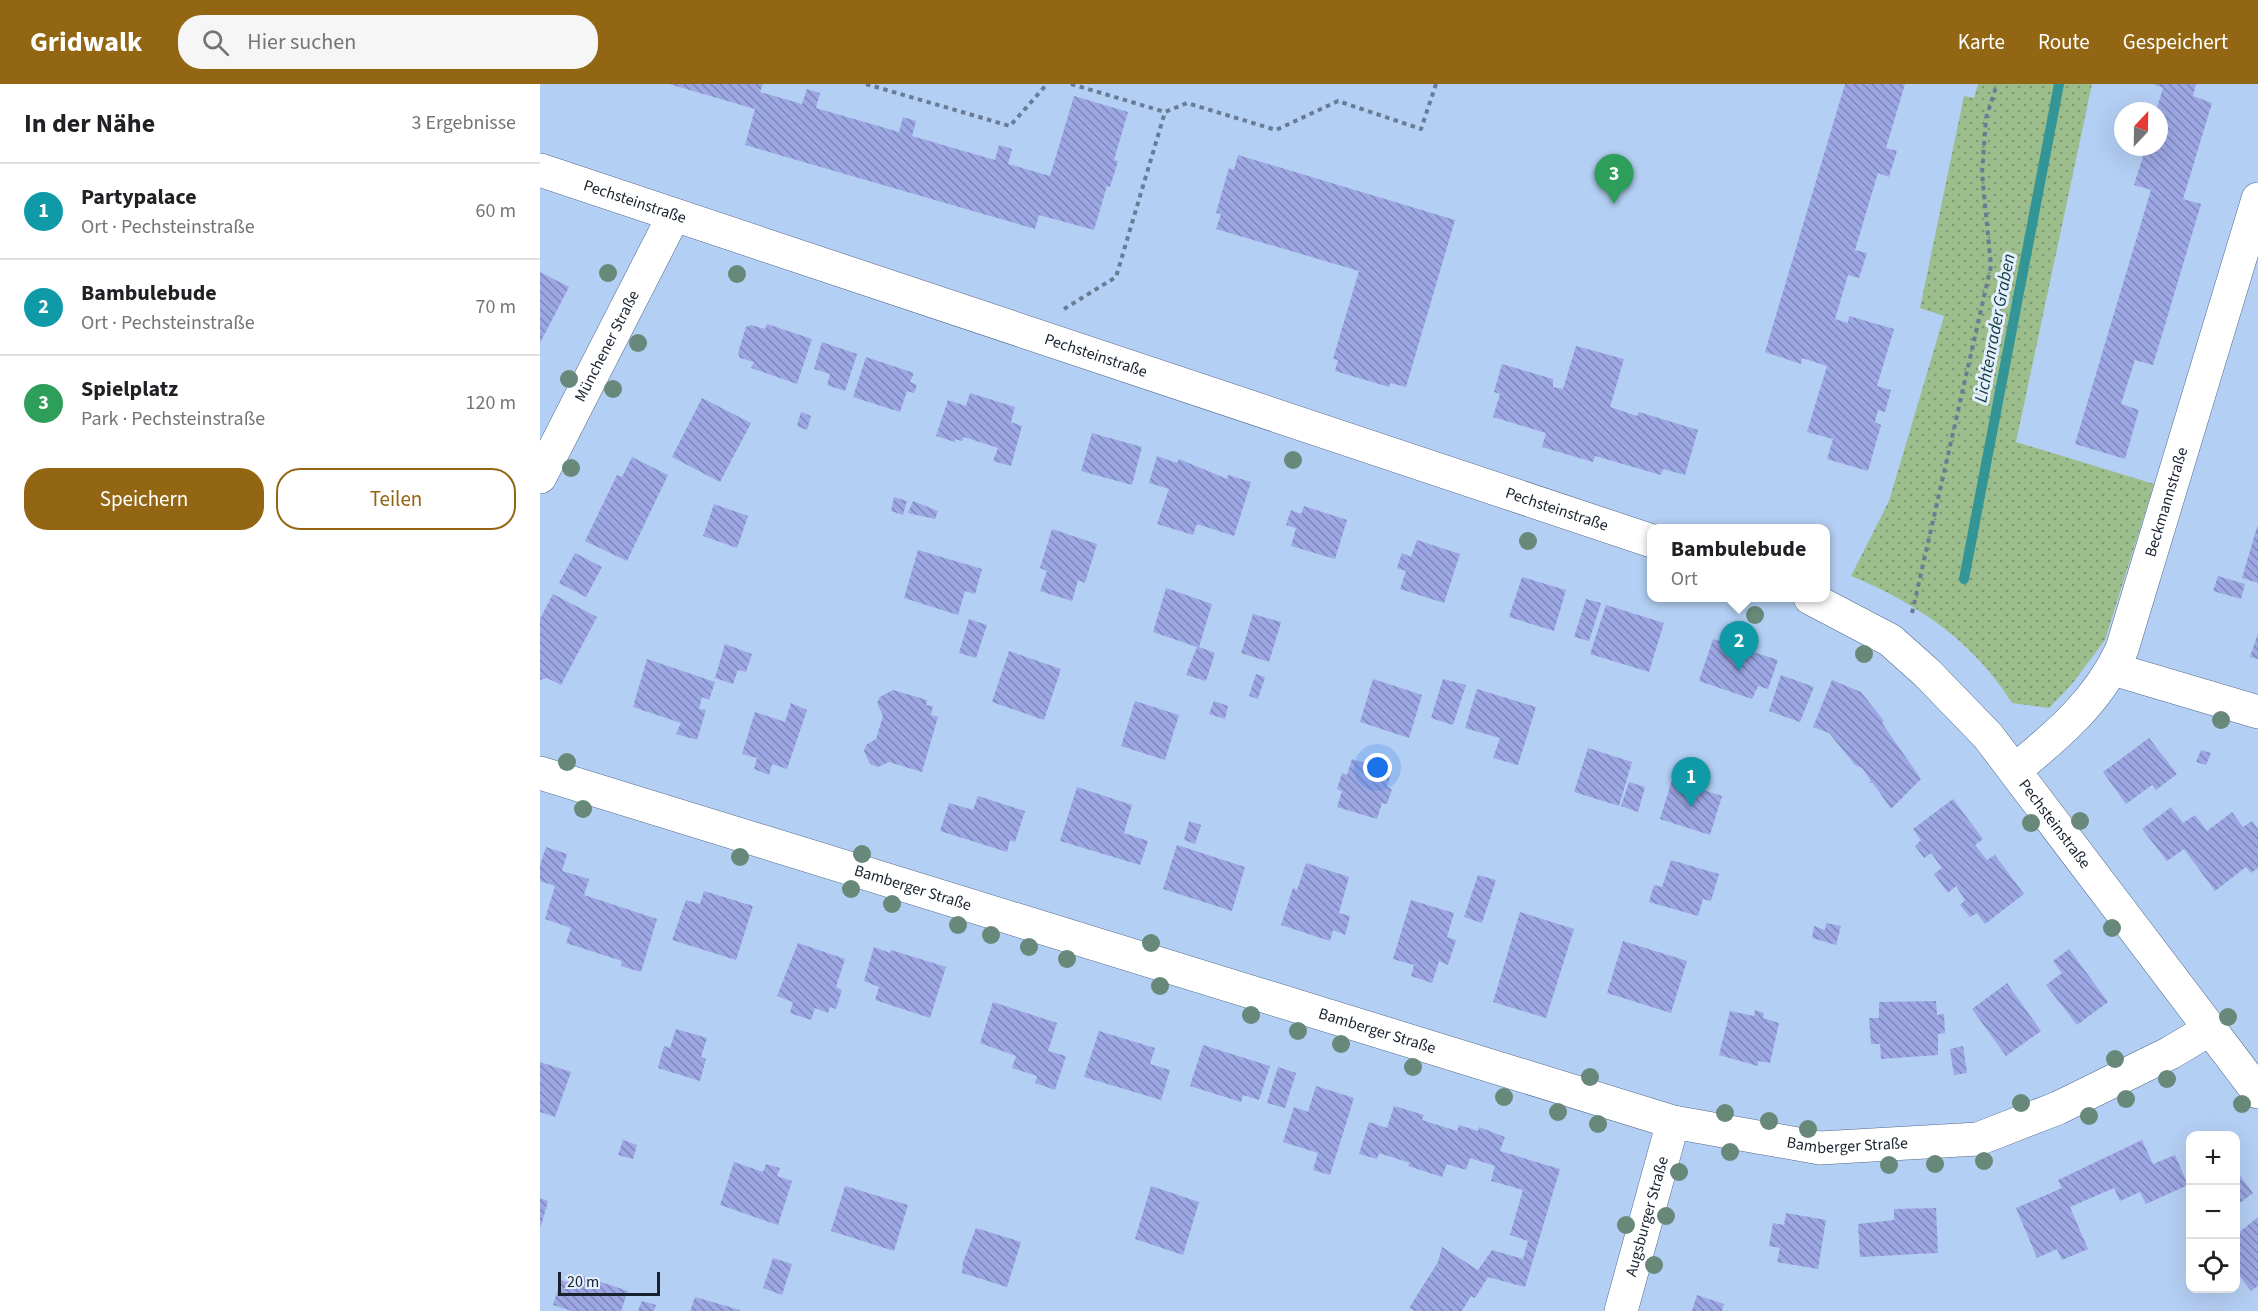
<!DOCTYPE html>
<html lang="de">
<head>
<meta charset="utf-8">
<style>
  body { margin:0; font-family:"Source Sans 3",sans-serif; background:#f6f6f6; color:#202124 }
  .controls { position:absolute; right:18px; bottom:18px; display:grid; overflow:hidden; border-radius:12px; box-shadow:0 6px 24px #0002 }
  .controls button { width:54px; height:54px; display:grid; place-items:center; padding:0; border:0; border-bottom:2px solid #e0e0e0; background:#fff; color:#202124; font:30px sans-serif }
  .compass { position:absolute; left:1574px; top:18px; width:54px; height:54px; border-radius:50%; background:#fff; box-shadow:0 6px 24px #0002; rotate:22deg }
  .scale { position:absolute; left:18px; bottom:15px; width:102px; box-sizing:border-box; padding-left:6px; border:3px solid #18222f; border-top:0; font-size:16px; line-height:21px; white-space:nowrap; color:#18222f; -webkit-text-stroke:4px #e4effe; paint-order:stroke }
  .you { position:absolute; left:838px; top:684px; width:21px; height:21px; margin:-15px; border:4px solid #fff; border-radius:50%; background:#1a73e8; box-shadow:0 0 0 9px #1a73e833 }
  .badge { display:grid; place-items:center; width:39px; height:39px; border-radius:50%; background:#936613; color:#fff; font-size:20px; font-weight:700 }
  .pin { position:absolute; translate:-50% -50px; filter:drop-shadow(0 2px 3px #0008) }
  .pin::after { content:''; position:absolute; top:32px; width:21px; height:18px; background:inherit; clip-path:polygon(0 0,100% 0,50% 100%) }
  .popup { position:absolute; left:1107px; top:440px; width:183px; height:78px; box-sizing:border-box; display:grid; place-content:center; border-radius:12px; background:#fff; filter:drop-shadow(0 2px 4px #0005); font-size:20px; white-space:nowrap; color:#757577 }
  .popup b { font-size:22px; color:#202124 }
  .popup::after { content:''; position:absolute; left:50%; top:100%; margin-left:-12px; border:12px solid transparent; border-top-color:#fff }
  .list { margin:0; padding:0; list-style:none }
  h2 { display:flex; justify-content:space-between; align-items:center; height:78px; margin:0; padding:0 24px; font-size:26px }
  h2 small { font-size:20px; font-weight:400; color:#757577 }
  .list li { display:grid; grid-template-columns:39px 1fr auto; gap:18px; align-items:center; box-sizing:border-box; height:96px; padding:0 24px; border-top:2px solid #e0e0e0 }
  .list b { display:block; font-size:22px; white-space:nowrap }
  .list p { margin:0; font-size:20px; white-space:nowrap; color:#757577 }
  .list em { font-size:20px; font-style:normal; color:#757577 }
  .actions { display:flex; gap:12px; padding:18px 24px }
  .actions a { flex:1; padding:14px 0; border:2px solid #936613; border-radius:24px; text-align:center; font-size:21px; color:#936613 }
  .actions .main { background:#936613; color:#fff }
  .icon { flex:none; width:33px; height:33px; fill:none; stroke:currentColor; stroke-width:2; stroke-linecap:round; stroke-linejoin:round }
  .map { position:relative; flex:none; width:1718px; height:1227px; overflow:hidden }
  header { display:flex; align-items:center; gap:36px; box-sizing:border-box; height:84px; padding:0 30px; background:#936613; color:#fff }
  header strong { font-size:28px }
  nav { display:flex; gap:33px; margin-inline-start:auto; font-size:21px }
  .search { width:420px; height:54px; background:#f6f6f6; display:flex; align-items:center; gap:15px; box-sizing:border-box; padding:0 21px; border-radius:24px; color:#757577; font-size:22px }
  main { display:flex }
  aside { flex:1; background:#fff }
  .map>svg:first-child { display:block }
  .grass { fill:url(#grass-dots) }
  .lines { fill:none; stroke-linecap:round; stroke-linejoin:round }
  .stream { stroke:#339596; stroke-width:10 }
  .building { fill:url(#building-back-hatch) }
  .minor-casing { stroke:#51698a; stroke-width:34 }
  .path { stroke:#697c95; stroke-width:4; stroke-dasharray:4.5 4.5; stroke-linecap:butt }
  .minor { stroke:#fff; stroke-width:33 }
  .tree { fill:#688879 }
  .labels { text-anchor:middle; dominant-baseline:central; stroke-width:6; stroke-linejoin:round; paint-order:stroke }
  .street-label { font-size:16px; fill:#18222f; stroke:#e4effe }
  .water-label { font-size:18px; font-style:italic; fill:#103d3d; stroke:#e4effe }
</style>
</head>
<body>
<header>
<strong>Gridwalk</strong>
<div class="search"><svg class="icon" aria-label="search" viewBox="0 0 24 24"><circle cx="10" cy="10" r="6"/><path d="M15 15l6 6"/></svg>Hier suchen</div>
<nav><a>Karte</a><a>Route</a><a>Gespeichert</a></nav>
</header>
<main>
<aside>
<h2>In der Nähe<small>3 Ergebnisse</small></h2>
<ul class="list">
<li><span class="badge" style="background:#0f9aa8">1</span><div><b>Partypalace</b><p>Ort · Pechsteinstraße</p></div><em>60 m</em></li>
<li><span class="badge" style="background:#0f9aa8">2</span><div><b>Bambulebude</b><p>Ort · Pechsteinstraße</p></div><em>70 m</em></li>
<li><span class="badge" style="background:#2e9e5b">3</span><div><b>Spielplatz</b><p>Park · Pechsteinstraße</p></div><em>120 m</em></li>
</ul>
<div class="actions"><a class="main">Speichern</a><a>Teilen</a></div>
</aside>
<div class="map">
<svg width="1718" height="1227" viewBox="0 0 1718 1227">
  <defs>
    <pattern id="grass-dots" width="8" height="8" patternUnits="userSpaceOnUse" patternTransform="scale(1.5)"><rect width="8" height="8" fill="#9cbe8d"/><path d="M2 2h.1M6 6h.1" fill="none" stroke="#7e9a74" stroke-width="1.8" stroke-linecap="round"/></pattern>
    <pattern id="building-back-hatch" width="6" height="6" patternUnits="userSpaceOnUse" patternTransform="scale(1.5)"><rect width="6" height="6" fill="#9ca7e4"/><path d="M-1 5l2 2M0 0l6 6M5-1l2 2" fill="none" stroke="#7e88b9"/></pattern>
  </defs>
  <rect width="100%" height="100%" fill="#b4cff4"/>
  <path class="grass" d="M1438 0H1552L1476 358 1614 400 1565 556 1532 600 1509 624 1472 619C1435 559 1376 518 1311 492L1349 417 1404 232 1380 224 1424 12 1434 14Z"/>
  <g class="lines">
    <path class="stream" d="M1424 495 1519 0"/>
  </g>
  <path class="building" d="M129 0H223L220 8 262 20 267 5 280 9 276 24 359 48 363 33 376 37 372 52 455 76 459 61 472 65 468 80 510 92 534 12 588 28 574 76 578 77 570 103 567 102 554 146 499 131 495 145 205 61 215 25Z
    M1305 0H1365L1346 64 1357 67 1349 93 1338 89 1315 166 1327 169 1319 194 1308 191 1295 235 1308 239 1309 232 1354 245 1337 302 1351 306 1345 328 1338 326 1335 338 1341 341 1328 387 1287 375 1293 355 1267 348 1287 282 1262 274 1261 280 1225 268Z
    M1613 0H1656L1653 12 1672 19 1643 115 1661 120 1613 281 1595 276 1581 320 1599 326 1585 375 1535 360 1611 106 1594 101 1606 63H1619V27H1616L1623 4Z
    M698 71 915 136 866 303 850 299 849 303 795 287 798 276 793 275 819 187 676 145 681 130 676 129 689 84 694 86Z
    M0 188 29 203 0 259Z
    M227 240 272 255 257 300 211 284 214 278 200 274 198 269 206 243 211 241 225 245Z
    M282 258 317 270 305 307 287 301 290 290 274 285Z
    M1036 262 1084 275 1070 323 1097 332 1099 328 1158 346 1145 391 1123 385 1121 391 1055 372 1053 378 1002 363 1006 349 953 333 960 310 954 308 962 280 1013 295V303L1023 305Z
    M326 273 374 289 370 298 377 301 374 309 367 307 360 328 313 313Z
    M430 309 475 323 471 338 482 342 471 382 453 377 458 364 424 353 422 357 415 355V358L396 352 408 316 426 322Z
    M162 314 211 339 180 398 132 373Z
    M261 328 271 332 267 346 257 342Z
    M552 349 602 363 592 401 541 387Z
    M617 372 637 379 639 375 687 395 688 391 711 398 694 452 657 440 653 451 617 440 629 405 609 399Z
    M92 373 128 391 87 477 45 457 77 391 82 393Z
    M354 413 367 417 363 431 351 427Z
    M373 417 398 427 395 435 368 429Z
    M174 420 208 432 197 464 163 452Z
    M764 422 807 436 795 475 751 462 756 444 746 441 751 426 761 430Z
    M1717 443H1718V499L1702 494Z
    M512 445 557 460 545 499 538 496 532 517 500 507 507 487 500 484Z
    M877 456 920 470 904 519 860 505 866 487 857 484 862 469 871 473Z
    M378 466 442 485 435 510 425 507 418 531 364 514Z
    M35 469 62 483 46 513 19 499Z
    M1678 492 1705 500 1701 515 1673 507Z
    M982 493 1026 506 1014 547 969 533Z
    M626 504 672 520 659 563 675 569 666 597 646 591 657 563 613 548Z
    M13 510 57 533 21 601 7 594 0 596V535Z
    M1046 515 1061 519 1049 557 1034 553Z
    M1066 521 1124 539 1109 588 1050 570Z
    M713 530 741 538 729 578 701 569Z
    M429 535 447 541 436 574 419 569Z
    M1718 549V575L1710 573Z
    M1173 555 1238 576 1228 605 1218 602 1212 615 1159 597Z
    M185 560 212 570 206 588 198 586 193 600 175 594Z
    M469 567 521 585 504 636 452 618Z
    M107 575 175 598 169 616 162 613 159 625 166 626 157 656 136 650 141 639 93 623Z
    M716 590 725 593 718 615 709 612Z
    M1241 591 1274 603 1260 638 1229 627Z
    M833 595 882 611 869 654 820 638Z
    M903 595 926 601 913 641 891 634Z
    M1292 596 1321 608 1344 637 1342 639 1381 695 1351 725 1333 699H1329L1331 697 1322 684 1315 681 1289 649 1273 643Z
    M937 605 996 623 978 681 953 674 960 654 925 644Z
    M353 606 387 616 386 621 393 622 391 631 398 633 382 688 349 678 338 683 330 680 324 667 326 661 336 655 343 632 337 619 340 613Z
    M595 617 639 631 625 676 581 662Z
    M674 617 688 622 685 635 669 630Z
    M251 619 267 626 247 685 232 680 229 691 214 685 217 674 202 670 215 628 245 638Z
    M1609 654 1637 690 1616 706 1612 701 1586 720 1563 688Z
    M1048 664 1092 678 1079 722 1034 708Z
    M1661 666 1671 669 1666 681 1656 678Z
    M812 675 852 687 847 703 852 705 847 720 842 719 837 735 797 723 802 707 797 705 802 689 807 691Z
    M1132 696 1182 712 1170 751 1120 735Z
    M1089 698 1105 703 1098 728 1081 722Z
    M537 703 592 721 584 749 608 757 600 781 520 757Z
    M438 712 485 727 475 758 470 756 467 768 400 747 409 719 433 726Z
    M1413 715 1443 755 1435 761 1447 776 1455 771 1484 810 1445 840 1437 829 1430 833 1420 821 1425 816 1416 802 1408 809 1394 790 1402 784 1391 769 1384 774 1375 762 1381 756 1373 745Z
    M1631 723 1643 739 1655 731 1667 747 1692 728 1703 743 1712 737 1718 745V784L1711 789 1706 783 1675 807 1644 765 1627 777 1602 745Z
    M649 737 661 741 655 760 644 756Z
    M637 761 705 783 692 827 623 805Z
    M6 763 27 770 22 787 49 795 44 811 117 835 101 888 81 882 82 877 26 859 31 844 5 835 15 802 0 797V781Z
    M1131 776 1179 790 1171 817 1163 815 1158 832 1109 818 1114 801 1122 803Z
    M766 779 809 793 799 829 810 832 805 851 793 846 790 857 741 841 753 804 757 806Z
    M938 791 956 796 942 839 924 833Z
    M164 807 213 822 196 876 132 856 146 816 160 820Z
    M871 816 914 829 907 853 916 856 908 881 899 877 892 899 871 892 874 881 853 875Z
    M980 828 1034 845 1006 934 953 918Z
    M1286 839 1301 842 1296 861 1272 854 1274 842 1285 846Z
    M1083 857 1147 877 1131 929 1067 909Z
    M258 859 305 875 296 903 302 906 296 925 290 923 288 929 275 924 271 936 250 929 253 918 237 912Z
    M334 863 350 869 351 866 406 883 390 934 335 916 339 903 324 897Z
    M1529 865 1568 918 1537 941 1506 901 1522 889 1513 877Z
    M1467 899 1501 947 1466 972 1432 925Z
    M1396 917 1397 931 1404 930 1405 949 1398 950V971L1341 975 1340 960H1331L1329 934H1339V918Z
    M453 918 517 939 508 967 526 972 515 1006 495 999 497 992 472 984 476 972 440 959Z
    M1215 926 1224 929 1223 934 1239 939 1230 979 1218 977V982L1179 971 1190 927 1214 932Z
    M136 945 167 954 161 973 166 975 160 997 118 984 124 962 130 964Z
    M559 947 615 964 610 980 630 986 621 1016 544 993Z
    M663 961 730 982 719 1016 703 1011 701 1018 650 1002Z
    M1423 962 1427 989 1414 991 1410 965Z
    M0 978 31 988 15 1033 0 1028Z
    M738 983 756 989 745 1024 727 1019Z
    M776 1002 814 1014 790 1091 773 1086 778 1069 743 1058 754 1023 768 1028Z
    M854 1022 884 1031 882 1036 917 1047 919 1041 938 1047 939 1043 965 1053 960 1067 1020 1085 985 1203 948 1193 935 1214 931 1212 922 1227H875L869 1224 898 1178 902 1163 938 1186 952 1166 983 1175 988 1157 970 1151 983 1106 951 1097 955 1082 930 1074 926 1086 907 1080 902 1093 868 1082 870 1079 839 1069 837 1075 819 1070 829 1038 847 1044Z
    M83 1056 97 1061 93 1075 78 1071Z
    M1602 1056 1613 1080 1635 1071 1648 1101 1606 1120 1600 1108 1580 1117 1574 1104 1530 1123 1548 1165 1522 1176 1517 1165 1497 1174 1476 1124 1522 1104 1518 1096Z
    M194 1078 223 1088 226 1080 240 1084 237 1092 252 1097 238 1141 180 1121Z
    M1696 1086 1713 1109 1696 1122Z
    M305 1102 368 1121 354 1167 291 1147Z
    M611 1102 659 1118 643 1171 595 1155Z
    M0 1114 8 1117 1 1142H0Z
    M1396 1124 1398 1169 1320 1173 1318 1140 1354 1136V1125Z
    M1246 1129 1286 1136 1278 1185 1237 1178 1240 1164 1229 1162 1233 1139 1244 1141Z
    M1718 1133V1202L1711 1207 1696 1187V1151Z
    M436 1144 481 1158 467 1203 422 1189 423 1178Z
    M233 1174 252 1180 242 1211 223 1204Z
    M40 1191 88 1207 81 1227H32L13 1221 21 1196 36 1201Z
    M1157 1211 1184 1220 1182 1227H1152Z
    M155 1213 200 1226V1227H150Z
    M102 1217 116 1221 114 1227H98Z"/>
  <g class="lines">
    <defs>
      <g id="minor">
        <path id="s1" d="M0 86 1112 457"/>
        <path id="s2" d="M0 393 134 131"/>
        <path id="s3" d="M1270 514 1350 556 1387 589 1448 652 1718 1008"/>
        <path d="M1573 585 1718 628"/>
        <path id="s4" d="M1476 685C1518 651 1559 616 1582 565L1718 115"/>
        <path id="s5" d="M0 689 1133 1038 1280 1064 1438 1055 1518 1024 1630 969 1670 945"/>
        <path id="s6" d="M1081 1227 1133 1038"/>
      </g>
    </defs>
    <use href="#minor" class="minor-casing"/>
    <path class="path" d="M326 0 470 42 507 0
      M531 0 625 28 647 19 736 46 798 17 881 45 896 0
      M524 225 576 193 625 28
      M1372 529 1451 182 1442 89 1446 34 1457 0"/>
    <use href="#minor" class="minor"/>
  </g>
  <g class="tree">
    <circle cx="68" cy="189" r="9"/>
    <circle cx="197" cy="190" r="9"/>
    <circle cx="98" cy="259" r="9"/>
    <circle cx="29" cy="295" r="9"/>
    <circle cx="73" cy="305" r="9"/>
    <circle cx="753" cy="376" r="9"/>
    <circle cx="31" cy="384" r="9"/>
    <circle cx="988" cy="457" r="9"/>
    <circle cx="1215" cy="531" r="9"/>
    <circle cx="1324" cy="570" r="9"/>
    <circle cx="1681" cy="636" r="9"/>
    <circle cx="27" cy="678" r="9"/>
    <circle cx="43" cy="725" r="9"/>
    <circle cx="1540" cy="737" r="9"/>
    <circle cx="1491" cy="739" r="9"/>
    <circle cx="322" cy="770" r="9"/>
    <circle cx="200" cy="773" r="9"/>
    <circle cx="311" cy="805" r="9"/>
    <circle cx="352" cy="820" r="9"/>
    <circle cx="418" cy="841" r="9"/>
    <circle cx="1572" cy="844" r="9"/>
    <circle cx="451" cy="851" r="9"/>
    <circle cx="611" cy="859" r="9"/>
    <circle cx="489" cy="863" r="9"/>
    <circle cx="527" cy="875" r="9"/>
    <circle cx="620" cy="902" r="9"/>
    <circle cx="711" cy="931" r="9"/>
    <circle cx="1688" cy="933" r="9"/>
    <circle cx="758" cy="947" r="9"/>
    <circle cx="801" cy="960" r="9"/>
    <circle cx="1575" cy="975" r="9"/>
    <circle cx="873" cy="983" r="9"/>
    <circle cx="1050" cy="993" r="9"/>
    <circle cx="1627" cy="995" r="9"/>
    <circle cx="964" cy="1013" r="9"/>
    <circle cx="1586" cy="1015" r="9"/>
    <circle cx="1481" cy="1019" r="9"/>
    <circle cx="1702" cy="1020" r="9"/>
    <circle cx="1018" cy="1028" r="9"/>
    <circle cx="1185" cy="1029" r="9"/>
    <circle cx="1549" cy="1032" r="9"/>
    <circle cx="1229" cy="1037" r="9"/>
    <circle cx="1058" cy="1040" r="9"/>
    <circle cx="1268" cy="1045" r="9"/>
    <circle cx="1190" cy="1068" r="9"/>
    <circle cx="1444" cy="1077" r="9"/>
    <circle cx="1395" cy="1080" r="9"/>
    <circle cx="1349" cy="1081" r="9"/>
    <circle cx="1139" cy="1088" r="9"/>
    <circle cx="1126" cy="1132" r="9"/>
    <circle cx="1086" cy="1141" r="9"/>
    <circle cx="1114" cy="1181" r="9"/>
  </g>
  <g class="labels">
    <g class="street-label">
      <text stroke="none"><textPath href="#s1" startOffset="100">Pechsteinstraße</textPath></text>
      <text stroke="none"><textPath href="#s2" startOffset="147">Münchener Straße</textPath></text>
      <text stroke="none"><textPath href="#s1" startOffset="586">Pechsteinstraße</textPath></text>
      <text stroke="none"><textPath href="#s4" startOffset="315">Beckmannstraße</textPath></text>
      <text stroke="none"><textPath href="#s1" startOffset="1072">Pechsteinstraße</textPath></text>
      <text stroke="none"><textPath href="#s3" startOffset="338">Pechsteinstraße</textPath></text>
      <text stroke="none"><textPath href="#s5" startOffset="390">Bamberger Straße</textPath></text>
      <text stroke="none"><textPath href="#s5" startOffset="876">Bamberger Straße</textPath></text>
      <text stroke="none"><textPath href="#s5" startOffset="1362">Bamberger Straße</textPath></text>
      <text stroke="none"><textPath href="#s6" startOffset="98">Augsburger Straße</textPath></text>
    </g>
    <g class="water-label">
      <text transform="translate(1455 244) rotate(-79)">Lichtenrader Graben</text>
    </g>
  </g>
</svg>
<div class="controls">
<button>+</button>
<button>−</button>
<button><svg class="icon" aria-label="locate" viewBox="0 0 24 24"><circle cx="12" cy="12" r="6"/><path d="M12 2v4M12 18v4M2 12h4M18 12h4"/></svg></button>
</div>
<svg class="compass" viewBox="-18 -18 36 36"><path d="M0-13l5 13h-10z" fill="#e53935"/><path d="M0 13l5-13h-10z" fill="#757577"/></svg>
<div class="scale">20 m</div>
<div class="you"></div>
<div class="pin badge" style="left:1151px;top:723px;background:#0f9aa8">1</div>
<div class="pin badge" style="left:1199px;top:587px;background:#0f9aa8">2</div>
<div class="popup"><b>Bambulebude</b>Ort</div>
<div class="pin badge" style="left:1074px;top:120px;background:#2e9e5b">3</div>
</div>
</main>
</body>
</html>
